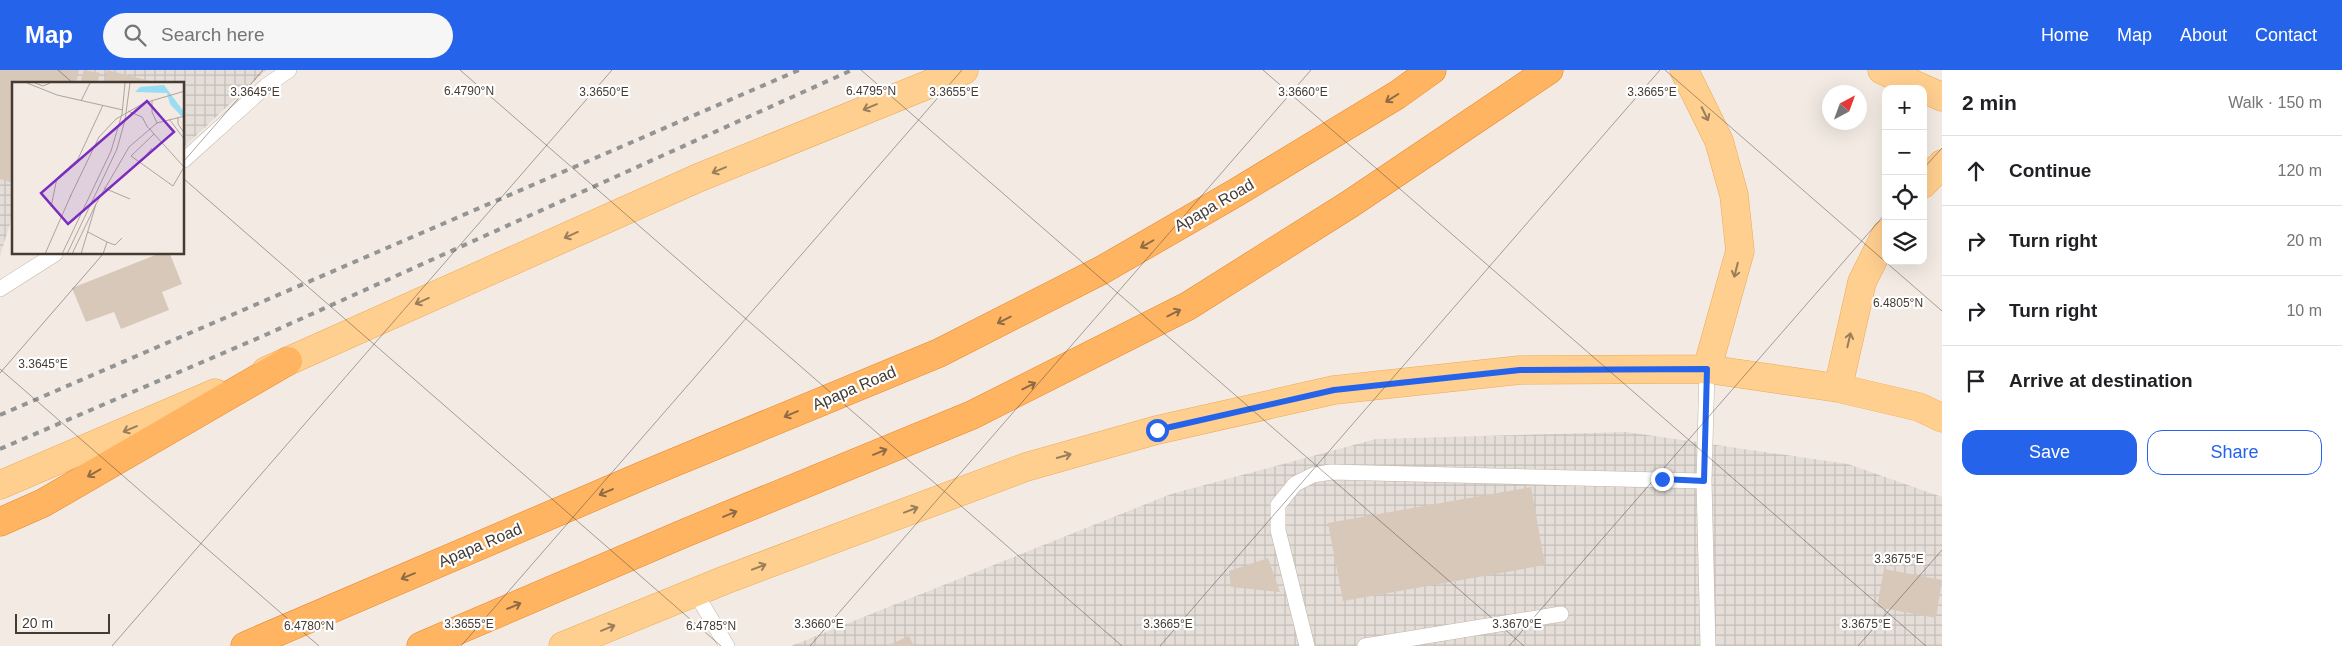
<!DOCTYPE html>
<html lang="en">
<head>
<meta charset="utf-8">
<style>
  body { margin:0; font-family:Arial,sans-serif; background:#f6f6f6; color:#202124 }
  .controls { position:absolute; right:15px; top:15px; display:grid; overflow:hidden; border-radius:10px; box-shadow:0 5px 20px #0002 }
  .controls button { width:45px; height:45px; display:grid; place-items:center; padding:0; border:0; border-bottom:1px solid #e0e0e0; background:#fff; color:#202124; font:25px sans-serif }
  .compass { position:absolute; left:1822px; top:15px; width:45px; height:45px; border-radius:50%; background:#fff; box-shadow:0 5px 20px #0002; rotate:41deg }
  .scale { position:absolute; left:15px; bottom:12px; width:95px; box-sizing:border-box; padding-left:5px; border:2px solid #453b33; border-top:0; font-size:14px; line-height:18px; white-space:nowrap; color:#453b33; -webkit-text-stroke:4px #fff; paint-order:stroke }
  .stop { position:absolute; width:15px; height:15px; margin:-11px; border:4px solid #2563eb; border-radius:50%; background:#fff }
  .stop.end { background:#2563eb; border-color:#fff; box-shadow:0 1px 5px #0008 }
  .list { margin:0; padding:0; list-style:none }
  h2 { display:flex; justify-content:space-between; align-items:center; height:65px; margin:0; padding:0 20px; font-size:21px }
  h2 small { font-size:16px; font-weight:400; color:#757577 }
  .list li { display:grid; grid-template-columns:32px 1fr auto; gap:15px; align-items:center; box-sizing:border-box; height:70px; padding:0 20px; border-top:1px solid #e0e0e0 }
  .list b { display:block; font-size:19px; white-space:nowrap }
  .list em { font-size:16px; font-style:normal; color:#757577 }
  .actions { display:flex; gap:10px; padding:15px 20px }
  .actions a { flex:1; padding:11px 0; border:1px solid #2563eb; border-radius:15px; text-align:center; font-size:18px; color:#2563eb }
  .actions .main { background:#2563eb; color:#fff }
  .icon { flex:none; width:28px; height:28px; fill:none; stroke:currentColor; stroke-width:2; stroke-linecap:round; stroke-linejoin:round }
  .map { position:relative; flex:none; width:1942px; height:576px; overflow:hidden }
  header { display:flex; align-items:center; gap:30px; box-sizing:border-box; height:70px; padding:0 25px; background:#2563eb; color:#fff }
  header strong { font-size:24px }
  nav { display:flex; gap:28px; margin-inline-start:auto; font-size:18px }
  .search { width:350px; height:45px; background:#f6f6f6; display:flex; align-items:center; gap:12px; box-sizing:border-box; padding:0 18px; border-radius:28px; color:#757577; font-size:19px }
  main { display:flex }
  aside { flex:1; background:#fff }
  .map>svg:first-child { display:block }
  .industrial { fill:url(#industrial-grid) }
  .building { fill:#d8c8ba }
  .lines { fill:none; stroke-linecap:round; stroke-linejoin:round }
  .lane-casing { stroke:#c2b5a8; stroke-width:16 }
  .primary-casing { stroke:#ecaa57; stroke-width:29 }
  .highway-casing { stroke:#e88527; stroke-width:29 }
  .lane { stroke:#fff; stroke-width:15 }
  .primary { stroke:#ffcf8f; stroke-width:28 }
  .highway { stroke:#ffb461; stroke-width:28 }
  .rail { stroke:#949494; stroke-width:4; stroke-dasharray:6 6; stroke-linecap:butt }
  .oneway { stroke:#8f6b45 }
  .oneway2 { stroke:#997e5c }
  .route { stroke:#2563eb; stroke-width:6 }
  .ticks { fill:none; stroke:#453b33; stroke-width:1; stroke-opacity:0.45 }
  .labels { text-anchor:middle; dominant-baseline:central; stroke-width:4.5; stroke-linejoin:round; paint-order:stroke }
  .street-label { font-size:16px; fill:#453b33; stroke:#fff }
  .inset-road { fill:none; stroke:#ada59d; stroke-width:1 }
  .view { fill:#7b2cbf; fill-opacity:0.15; stroke:#7b2cbf; stroke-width:2.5 }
  .inset-edge { fill:none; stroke:#453b33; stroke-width:2.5 }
  .ticks-label { font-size:12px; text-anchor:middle; fill:#453b33; stroke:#fff; stroke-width:4.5; stroke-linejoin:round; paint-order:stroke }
</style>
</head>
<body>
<header>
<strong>Map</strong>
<div class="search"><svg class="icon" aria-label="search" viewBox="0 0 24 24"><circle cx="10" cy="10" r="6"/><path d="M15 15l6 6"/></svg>Search here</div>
<nav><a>Home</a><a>Map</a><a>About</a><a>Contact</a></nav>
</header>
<main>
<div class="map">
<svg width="1942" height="576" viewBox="0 0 1942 576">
  <defs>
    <pattern id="industrial-grid" width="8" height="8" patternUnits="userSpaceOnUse" patternTransform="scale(1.25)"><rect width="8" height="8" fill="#e4ddd8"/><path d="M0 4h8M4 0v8" fill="none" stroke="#c5bfba"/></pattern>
  </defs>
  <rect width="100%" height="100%" fill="#f3ebe3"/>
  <path class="industrial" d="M0 0H266L184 77V14H14V141L0 186Z
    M1627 362 1848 394 1942 427V576H791L1171 424 1376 369Z"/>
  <path class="building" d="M0 0H79L76 14H14V113L0 109Z
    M84 0 100 3 97 14H80Z
    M107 0 158 13V14H103Z
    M158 184H170L182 214 162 222 169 240 121 259 114 242 86 252 72 218Z
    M1531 417 1545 495 1343 531 1328 453Z
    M1268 488 1280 522 1231 517 1229 501Z
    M1884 499 1942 510 1936 548 1877 537Z
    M909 566 914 576H887Z"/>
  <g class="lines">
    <defs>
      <path id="lane" d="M184 90 266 16 289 0
        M0 219 55 184
        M1704 411 1708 576
        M695 522 727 576
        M1307 576 1278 460V435L1295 414 1313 405 1331 402 1704 411 1707 299
        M1365 576 1561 544"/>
      <path id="primary" d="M1684 0 1719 71 1734 125 1740 181 1707 299
        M1882 0 1942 27
        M1923 114 1942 94
        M266 301 698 108 964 0
        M1838 318 1862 212 1886 164
        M0 415 215 323
        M563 576 725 510 1026 397 1157 360 1334 320 1520 300 1707 299 1838 318 1919 337 1942 348"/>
      <path id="highway" d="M0 452 43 433 288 291
        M245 576 651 402 939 283 1102 200 1237 122 1397 25 1432 0
        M421 576 685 463 972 345 1188 236 1350 134 1549 0"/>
    </defs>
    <use href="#lane" class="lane-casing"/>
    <use href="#primary" class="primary-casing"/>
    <use href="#highway" class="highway-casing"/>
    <use href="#lane" class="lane"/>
    <use href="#primary" class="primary"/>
    <use href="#highway" class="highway"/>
    <path class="rail" d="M0 345 799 0
      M0 379 263 266 852 0"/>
  </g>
  <defs><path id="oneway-shaft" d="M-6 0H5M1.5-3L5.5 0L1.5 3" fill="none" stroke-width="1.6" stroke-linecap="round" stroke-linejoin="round" transform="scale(1.25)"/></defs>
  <g class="oneway">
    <use href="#oneway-shaft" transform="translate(1392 28) rotate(148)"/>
    <use href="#oneway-shaft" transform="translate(1147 174) rotate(150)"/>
    <use href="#oneway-shaft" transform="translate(1174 243) rotate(-27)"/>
    <use href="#oneway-shaft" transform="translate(1004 250) rotate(153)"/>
    <use href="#oneway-shaft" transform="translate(1029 316) rotate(-27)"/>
    <use href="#oneway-shaft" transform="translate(791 344) rotate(157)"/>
    <use href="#oneway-shaft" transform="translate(880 382) rotate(-22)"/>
    <use href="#oneway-shaft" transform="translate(94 403) rotate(150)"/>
    <use href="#oneway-shaft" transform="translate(606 422) rotate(157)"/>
    <use href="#oneway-shaft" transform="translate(730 444) rotate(-22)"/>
    <use href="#oneway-shaft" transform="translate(408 506) rotate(157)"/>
    <use href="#oneway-shaft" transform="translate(514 536) rotate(-23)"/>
  </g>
  <g class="oneway2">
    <use href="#oneway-shaft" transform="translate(870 37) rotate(157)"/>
    <use href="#oneway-shaft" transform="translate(1705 44) rotate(64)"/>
    <use href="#oneway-shaft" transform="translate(719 100) rotate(157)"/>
    <use href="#oneway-shaft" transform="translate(571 165) rotate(156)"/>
    <use href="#oneway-shaft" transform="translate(1736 200) rotate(104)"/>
    <use href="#oneway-shaft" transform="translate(422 231) rotate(156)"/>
    <use href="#oneway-shaft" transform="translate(1849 270) rotate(-77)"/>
    <use href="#oneway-shaft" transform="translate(130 359) rotate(157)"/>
    <use href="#oneway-shaft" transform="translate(1064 386) rotate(-16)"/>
    <use href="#oneway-shaft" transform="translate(911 440) rotate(-21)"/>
    <use href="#oneway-shaft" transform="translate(759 497) rotate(-21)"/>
    <use href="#oneway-shaft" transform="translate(608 558) rotate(-22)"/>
  </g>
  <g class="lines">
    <path class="route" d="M1157 360 1334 320 1520 300 1707 299 1704 411 1662 409"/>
  </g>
  <path class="ticks" d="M58 0 74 14M460 0 1122 576M861 0 1524 576M1263 0 1926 576M1665 0 1942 241M184 91 263 0M1923 99 1942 78M184 109 721 576M0 299 319 576M0 303 103 184M112 576 612 0M461 576 962 0M810 576 1311 0M1160 576 1660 0M1509 576 1886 143M1858 576 1942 480"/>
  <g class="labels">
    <g class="street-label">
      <text transform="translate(1214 135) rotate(-30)">Apapa Road</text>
      <text transform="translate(854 318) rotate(-23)">Apapa Road</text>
      <text transform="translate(480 475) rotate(-23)">Apapa Road</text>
    </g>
  </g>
  <g transform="translate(12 12)">
    <rect width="172" height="172" fill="#f3ebe3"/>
    <path d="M152 3 172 30V37L158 22 155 11 123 10 128 5Z" fill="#99ddf5"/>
    <path class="inset-road" d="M15 1 45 13 111 28M23 1 31 4 38 1M69 19 78 1M140 19V30L145 41M116 29 130 35 136 46M166 35V42L173 52M157 37 173 58M137 46 142 52 119 74 161 104 172 85 142 52M128 81 140 66M92 106 118 117M58 115 87 55 104 37 132 21 173 9M39 125 45 96 66 77 91 23M76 150 95 160 91 172M95 160 103 163 110 156M33 172 59 113M50 172 99 69 110 32 113 1M55 172 105 67 113 38 118 1M60 172 84 122M69 172 84 122 117 65 145 41 173 34"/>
    <path class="view" d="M135 19 162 50 56 142 29 111Z"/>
    <rect width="172" height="172" class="inset-edge"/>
  </g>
  <g class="ticks-label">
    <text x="469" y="25">6.4790°N</text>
    <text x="871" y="25">6.4795°N</text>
    <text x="1652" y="26">3.3665°E</text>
    <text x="954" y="26">3.3655°E</text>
    <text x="1303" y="26">3.3660°E</text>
    <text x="255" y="26">3.3645°E</text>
    <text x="604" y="26">3.3650°E</text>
    <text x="1898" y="237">6.4805°N</text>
    <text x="43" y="298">3.3645°E</text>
    <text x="1899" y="493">3.3675°E</text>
    <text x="469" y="558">3.3655°E</text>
    <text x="819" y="558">3.3660°E</text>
    <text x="1168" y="558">3.3665°E</text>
    <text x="1517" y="558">3.3670°E</text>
    <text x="1866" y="558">3.3675°E</text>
    <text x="309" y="560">6.4780°N</text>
    <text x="711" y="560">6.4785°N</text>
  </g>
</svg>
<div class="controls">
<button>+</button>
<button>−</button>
<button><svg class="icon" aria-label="locate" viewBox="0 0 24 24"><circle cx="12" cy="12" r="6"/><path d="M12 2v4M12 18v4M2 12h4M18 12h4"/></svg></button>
<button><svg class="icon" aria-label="layers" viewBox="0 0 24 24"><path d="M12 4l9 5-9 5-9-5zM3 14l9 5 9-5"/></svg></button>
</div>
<svg class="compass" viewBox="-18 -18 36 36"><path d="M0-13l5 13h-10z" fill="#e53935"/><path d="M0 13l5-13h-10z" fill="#757577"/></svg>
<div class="scale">20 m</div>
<div class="stop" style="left:1157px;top:360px"></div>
<div class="stop end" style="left:1662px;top:409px"></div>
</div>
<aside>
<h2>2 min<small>Walk · 150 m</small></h2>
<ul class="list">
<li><svg class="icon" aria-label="ahead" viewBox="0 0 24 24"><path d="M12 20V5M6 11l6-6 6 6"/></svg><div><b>Continue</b></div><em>120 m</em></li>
<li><svg class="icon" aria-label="right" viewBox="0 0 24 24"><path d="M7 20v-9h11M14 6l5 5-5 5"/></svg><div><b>Turn right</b></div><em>20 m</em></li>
<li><svg class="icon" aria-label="right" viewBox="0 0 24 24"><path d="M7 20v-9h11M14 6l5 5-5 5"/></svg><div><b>Turn right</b></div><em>10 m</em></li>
<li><svg class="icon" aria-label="arrive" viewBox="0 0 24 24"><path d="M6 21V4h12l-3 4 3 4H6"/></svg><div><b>Arrive at destination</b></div></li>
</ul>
<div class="actions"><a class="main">Save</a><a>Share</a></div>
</aside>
</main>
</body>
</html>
